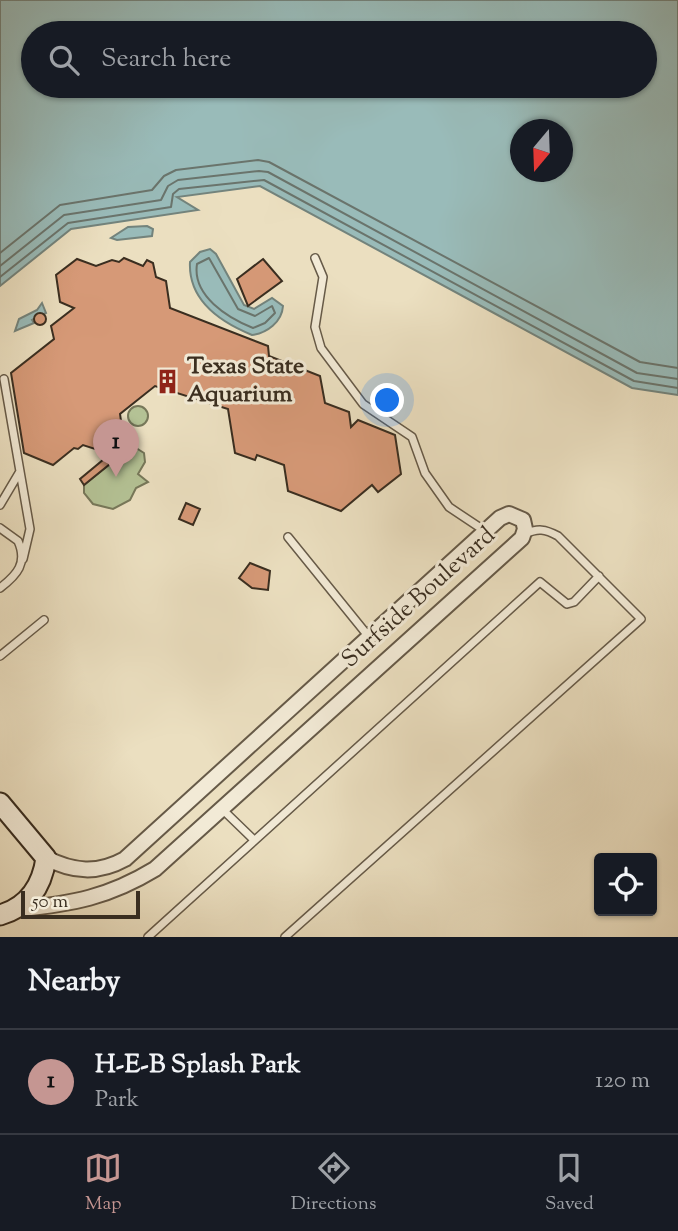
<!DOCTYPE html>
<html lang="en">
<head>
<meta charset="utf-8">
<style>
  body { margin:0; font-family:"Sorts Mill Goudy",serif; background:#242831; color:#f1f3f6 }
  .controls { position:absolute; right:21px; bottom:21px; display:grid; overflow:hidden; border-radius:7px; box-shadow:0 2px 5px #0004 }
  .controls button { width:63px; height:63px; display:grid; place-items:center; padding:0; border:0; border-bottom:2px solid #363941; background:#171b24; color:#f1f3f6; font:35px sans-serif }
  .compass { position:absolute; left:510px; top:119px; width:63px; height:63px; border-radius:50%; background:#171b24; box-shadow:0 2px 5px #0004; rotate:199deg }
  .scale { position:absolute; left:21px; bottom:18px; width:119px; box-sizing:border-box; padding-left:7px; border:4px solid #3a2e20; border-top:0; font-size:19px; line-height:24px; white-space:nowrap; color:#3a2e20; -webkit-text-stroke:5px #f2ead6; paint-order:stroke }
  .you { position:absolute; left:388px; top:401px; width:24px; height:24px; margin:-18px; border:5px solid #fff; border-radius:50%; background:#1a73e8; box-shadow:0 0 0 10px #1a73e833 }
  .badge { display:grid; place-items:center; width:46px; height:46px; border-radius:50%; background:#c59692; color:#111; font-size:23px; font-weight:700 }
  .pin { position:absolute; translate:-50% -58px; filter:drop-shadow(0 2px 4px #0008) }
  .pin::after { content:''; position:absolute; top:37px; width:24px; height:21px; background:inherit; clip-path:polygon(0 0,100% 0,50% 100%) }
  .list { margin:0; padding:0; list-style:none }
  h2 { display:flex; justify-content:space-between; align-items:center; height:91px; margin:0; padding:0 28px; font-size:30px }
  h2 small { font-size:23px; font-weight:400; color:#9ea1a6 }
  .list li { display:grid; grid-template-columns:46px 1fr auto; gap:21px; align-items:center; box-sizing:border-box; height:105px; padding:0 28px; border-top:2px solid #363941 }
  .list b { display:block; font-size:26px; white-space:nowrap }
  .list p { margin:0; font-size:23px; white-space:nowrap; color:#9ea1a6 }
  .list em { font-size:23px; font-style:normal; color:#9ea1a6 }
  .icon { flex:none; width:38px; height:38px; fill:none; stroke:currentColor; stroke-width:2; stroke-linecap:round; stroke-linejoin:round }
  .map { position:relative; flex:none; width:678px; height:937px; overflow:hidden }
  .search { position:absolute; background:#171b24; box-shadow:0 2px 5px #0004; left:21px; right:21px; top:21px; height:77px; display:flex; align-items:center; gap:18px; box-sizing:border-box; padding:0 24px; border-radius:38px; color:#9ea1a6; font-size:26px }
  .sheet { height:196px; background:#171b24 }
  nav { display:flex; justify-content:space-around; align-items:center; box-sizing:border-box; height:98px; border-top:2px solid #363941; background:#171b24; font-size:19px; color:#9ea1a6 }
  nav a { display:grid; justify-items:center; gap:4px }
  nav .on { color:#c59692 }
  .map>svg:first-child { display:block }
  .green { fill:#b4c295; stroke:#77785a; stroke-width:2 }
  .water { fill:#99bbb9; stroke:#73837c; stroke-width:2; fill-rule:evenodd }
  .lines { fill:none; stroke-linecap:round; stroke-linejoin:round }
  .shore { stroke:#6a746c; stroke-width:2 }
  .building { fill:#d69977; stroke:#3a2e20; stroke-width:2 }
  .lane-casing { stroke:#665a48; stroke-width:10 }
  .street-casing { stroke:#665a48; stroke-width:18 }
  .secondary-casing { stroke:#3a2e20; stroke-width:23 }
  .lane { stroke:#f2ead6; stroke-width:7 }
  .street { stroke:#f2ead6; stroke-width:14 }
  .secondary { stroke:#f2ead6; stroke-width:19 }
  .labels { text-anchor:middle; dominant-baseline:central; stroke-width:6; stroke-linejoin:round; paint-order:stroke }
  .poi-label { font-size:24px; font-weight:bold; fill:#3a2e20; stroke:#f2ead6; text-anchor:start }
  .street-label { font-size:24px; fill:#3a2e20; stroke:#f2ead6 }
</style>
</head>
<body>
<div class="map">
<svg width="678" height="937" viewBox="0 0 678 937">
  <rect width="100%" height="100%" fill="#ebdfc0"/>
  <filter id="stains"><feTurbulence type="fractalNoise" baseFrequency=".00286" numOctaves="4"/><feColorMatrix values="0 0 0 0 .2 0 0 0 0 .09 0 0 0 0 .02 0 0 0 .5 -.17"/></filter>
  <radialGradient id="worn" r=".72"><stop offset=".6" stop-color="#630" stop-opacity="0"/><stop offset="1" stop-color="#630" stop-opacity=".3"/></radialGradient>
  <path class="green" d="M128 416a10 10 0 1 1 20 0a10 10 0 1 1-20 0Z
    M129 448H136L144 453 145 462 138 474 148 482 136 488 130 500 113 509 93 504 84 493V485Z"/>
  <path class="water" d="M0 0H678V395L632 388 260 186 177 197 198 210 71 229 0 286ZM33 33H645V86H33ZM520 130H562V172H520Z
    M147 226 153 229 152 236 117 240 111 238 128 227Z
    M210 249 216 254 244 305 254 309 272 298 283 306C282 322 267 333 252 335 220 322 188 301 190 262L200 252Z
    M42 303 46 313 32 320 34 323 15 331 19 319 37 310Z"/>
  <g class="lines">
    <path class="shore" d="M0 253 60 205 152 190 164 176 176 170 258 160 269 162 640 362 678 368
      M209 258 238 309 255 316 272 306 275 313 265 323 253 328C228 318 192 296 197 264Z
      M0 266 64 215 161 200 168 186 178 180 259 171 268 172 637 373 678 379
      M0 277 68 223 171 207 173 194 179 189 264 180 634 381 678 388"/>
  </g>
  <path class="building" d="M124 258 143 266 147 260 153 263 156 277 166 281 170 308 268 346 269 356 320 376 325 403 349 412 351 427 358 420 395 435 401 474 378 492 372 485 341 511 288 491 284 465 257 455 255 460 235 453 228 409 155 386 120 414 122 428 95 449 83 445 78 449 74 448 53 465 24 453 11 373 54 339 51 326 74 308 60 302 56 275 77 259 96 266 112 260 119 262Z
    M263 259 282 281 248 306 237 279Z
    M34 319a6 6 0 1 1 12 0a6 6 0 1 1-12 0Z
    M121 445 126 451 84 485 80 479Z
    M186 503 200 509 193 525 179 519Z
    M250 563 270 571 268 590 252 588 239 578Z"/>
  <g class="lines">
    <defs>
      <path id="lane" d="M315 258 323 277 315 327 321 348 363 404 412 437 425 473 449 507 485 531
        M4 379 30 529 23 559
        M0 505 19 473
        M0 528 18 541C28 563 17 575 0 588
        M288 537 369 637
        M0 656 44 620
        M222 809 254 840
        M148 937 540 582 567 604 574 602 599 576
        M285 937 641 619 558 536C545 529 538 528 525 534"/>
      <path id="street" d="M20 909C72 904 109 897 155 869L522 538 525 529 523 520 509 514 500 518 125 859C98 874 73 872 46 858"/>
      <path id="secondary" d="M0 803 46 858C42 887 28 907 0 915"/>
    </defs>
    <use href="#lane" class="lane-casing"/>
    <use href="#street" class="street-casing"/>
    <use href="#secondary" class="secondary-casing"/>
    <use href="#lane" class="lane"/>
    <use href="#street" class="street"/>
    <use href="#secondary" class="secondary"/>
  </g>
  <defs>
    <symbol id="building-bare" viewBox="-9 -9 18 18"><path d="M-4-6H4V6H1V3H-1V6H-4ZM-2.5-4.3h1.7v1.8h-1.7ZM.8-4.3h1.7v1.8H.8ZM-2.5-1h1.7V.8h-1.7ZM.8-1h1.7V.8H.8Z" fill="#8f2418" stroke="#f2ead6" stroke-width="2.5" paint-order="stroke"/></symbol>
  </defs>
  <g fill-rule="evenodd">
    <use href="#building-bare" x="150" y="364" width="35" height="35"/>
  </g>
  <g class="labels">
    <g class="poi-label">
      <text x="187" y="367">Texas State<tspan x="187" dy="28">Aquarium</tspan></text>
    </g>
    <g class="street-label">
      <text transform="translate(419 598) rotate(-42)">Surfside Boulevard</text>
    </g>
  </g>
  <rect width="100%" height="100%" filter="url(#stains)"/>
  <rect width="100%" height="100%" fill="url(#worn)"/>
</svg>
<div class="controls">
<button><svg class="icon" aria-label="locate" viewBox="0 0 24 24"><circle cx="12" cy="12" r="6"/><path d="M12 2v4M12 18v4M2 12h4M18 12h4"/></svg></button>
</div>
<svg class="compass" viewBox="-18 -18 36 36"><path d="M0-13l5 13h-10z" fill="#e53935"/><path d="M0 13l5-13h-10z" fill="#9ea1a6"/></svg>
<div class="scale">50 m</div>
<div class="you"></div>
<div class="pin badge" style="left:116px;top:477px">1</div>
<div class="search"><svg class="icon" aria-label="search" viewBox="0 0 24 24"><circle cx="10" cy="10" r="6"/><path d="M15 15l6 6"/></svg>Search here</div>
</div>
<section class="sheet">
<h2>Nearby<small></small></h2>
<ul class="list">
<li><span class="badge">1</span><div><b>H-E-B Splash Park</b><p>Park</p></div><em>120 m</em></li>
</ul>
</section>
<nav>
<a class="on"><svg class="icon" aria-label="map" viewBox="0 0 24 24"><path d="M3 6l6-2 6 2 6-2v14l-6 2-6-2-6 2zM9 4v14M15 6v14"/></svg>Map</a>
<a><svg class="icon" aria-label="directions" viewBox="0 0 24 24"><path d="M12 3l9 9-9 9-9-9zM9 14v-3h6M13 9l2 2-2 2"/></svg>Directions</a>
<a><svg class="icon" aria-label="saved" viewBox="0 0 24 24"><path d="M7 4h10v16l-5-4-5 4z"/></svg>Saved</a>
</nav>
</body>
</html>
